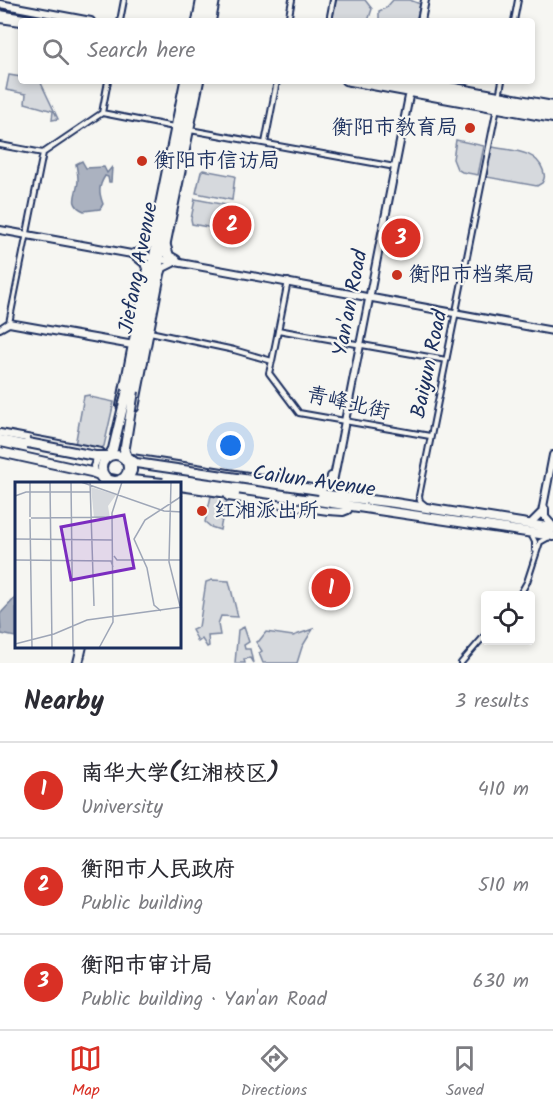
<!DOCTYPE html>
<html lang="en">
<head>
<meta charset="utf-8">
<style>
  body { margin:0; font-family:Kalam,"LXGW WenKai TC",sans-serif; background:#f7f7f7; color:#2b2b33 }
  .controls { position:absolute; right:18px; bottom:18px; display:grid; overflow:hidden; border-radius:6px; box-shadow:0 3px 9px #0003 }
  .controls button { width:54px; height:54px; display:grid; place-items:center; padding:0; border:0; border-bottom:2px solid #e1e1e2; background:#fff; color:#2b2b33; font:30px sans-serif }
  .you { position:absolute; left:231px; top:446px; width:21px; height:21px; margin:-15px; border:4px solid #fff; border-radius:50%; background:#1a73e8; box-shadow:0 0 0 9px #1a73e833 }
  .badge { display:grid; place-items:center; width:39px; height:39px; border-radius:50%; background:#d93025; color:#fff; font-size:20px; font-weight:700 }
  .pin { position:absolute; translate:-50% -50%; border:3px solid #fff; box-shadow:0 2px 6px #0006 }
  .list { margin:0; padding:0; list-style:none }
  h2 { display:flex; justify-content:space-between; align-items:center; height:78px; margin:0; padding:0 24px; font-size:26px }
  h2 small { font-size:20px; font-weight:400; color:#7c7c81 }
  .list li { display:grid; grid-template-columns:39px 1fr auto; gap:18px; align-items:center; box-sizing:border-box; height:96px; padding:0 24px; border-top:2px solid #e1e1e2 }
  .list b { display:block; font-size:22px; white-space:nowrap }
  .list p { margin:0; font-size:20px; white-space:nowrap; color:#7c7c81 }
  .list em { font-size:20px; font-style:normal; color:#7c7c81 }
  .icon { flex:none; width:33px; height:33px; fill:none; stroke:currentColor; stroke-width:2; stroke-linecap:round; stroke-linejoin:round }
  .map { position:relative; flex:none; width:553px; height:663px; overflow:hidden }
  .search { position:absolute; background:#fff; box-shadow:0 3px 9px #0003; left:18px; right:18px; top:18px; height:66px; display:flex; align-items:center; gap:15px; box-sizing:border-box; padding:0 21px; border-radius:6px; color:#7c7c81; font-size:22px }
  .sheet { height:366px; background:#fff }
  nav { display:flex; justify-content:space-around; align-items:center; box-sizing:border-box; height:84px; border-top:2px solid #e1e1e2; background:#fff; font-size:16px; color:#7c7c81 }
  nav a { display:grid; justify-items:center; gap:3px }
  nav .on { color:#d93025 }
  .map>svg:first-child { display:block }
  .green { fill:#d6d9dd; stroke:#78849e; stroke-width:1.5 }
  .water { fill:#abb2c0; stroke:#717e99; stroke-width:1.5 }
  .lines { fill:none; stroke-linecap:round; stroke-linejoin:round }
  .minor-casing { stroke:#1b2f5e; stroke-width:8 }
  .major-casing { stroke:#1b2f5e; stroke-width:10 }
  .highway-casing { stroke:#1b2f5e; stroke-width:12 }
  .minor { stroke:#f6f6f2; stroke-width:4 }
  .major { stroke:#f6f6f2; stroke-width:6 }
  .highway { stroke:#f6f6f2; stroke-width:8 }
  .major-bridge-casing { stroke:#1b2f5e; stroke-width:10; stroke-linecap:butt }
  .highway-bridge-casing { stroke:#1b2f5e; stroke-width:12; stroke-linecap:butt }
  .major-bridge { stroke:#f6f6f2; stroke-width:6 }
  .highway-bridge { stroke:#f6f6f2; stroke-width:8 }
  .poi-dot { fill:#c8321e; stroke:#f6f6f2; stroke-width:2 }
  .labels { text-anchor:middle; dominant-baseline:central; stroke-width:4.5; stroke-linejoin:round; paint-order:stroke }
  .poi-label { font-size:21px; fill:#1b2f5e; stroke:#f6f6f2; text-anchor:start }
  .street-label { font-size:21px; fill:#1b2f5e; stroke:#f6f6f2 }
  .inset-road { fill:none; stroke:#9ea6b7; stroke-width:1.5 }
  .view { fill:#7b2cbf; fill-opacity:0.15; stroke:#7b2cbf; stroke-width:3 }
  .inset-edge { fill:none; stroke:#1b2f5e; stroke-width:3 }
</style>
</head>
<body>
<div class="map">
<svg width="553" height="663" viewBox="0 0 553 663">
  <rect width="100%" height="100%" fill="#f6f6f2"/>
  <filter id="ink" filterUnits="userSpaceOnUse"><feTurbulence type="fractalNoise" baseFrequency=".0167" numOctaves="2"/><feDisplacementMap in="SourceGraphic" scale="12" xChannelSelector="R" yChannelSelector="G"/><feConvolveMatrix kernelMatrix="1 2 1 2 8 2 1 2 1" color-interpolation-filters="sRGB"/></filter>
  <g filter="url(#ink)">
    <path class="green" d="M336 0H365L372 9 368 21H332Z
      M393 0H410L420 4 416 21H379V11L386 8Z
      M9 75 21 77V81H40L58 119 52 120 53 111 25 103 26 94 6 90Z
      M456 140 484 146 478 175 462 172 457 169 453 159Z
      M493 147C512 151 536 150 543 170 545 176 545 178 542 183L537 186 487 177 491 149Z
      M203 170 235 176 232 200 196 193 201 172Z
      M195 199 231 206 226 228 223 230 192 224 191 219Z
      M90 395V397L114 402 104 446 99 450 75 445 84 396Z
      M211 496 225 498 228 502 225 504 220 530 211 527 205 522Z
      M212 580 229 581 238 617 221 616 218 624 220 635 208 636 209 646 207 647 202 639 198 642 196 640 197 639 192 630 199 627 206 582Z
      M244 627 249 642 244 645 245 649H250L253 663 250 658 244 659 245 663H235L238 630Z
      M313 629 302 647 297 663H263L259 653 262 651 256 642 259 641 266 632 293 636Z"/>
    <path class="water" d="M82 161 86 168 104 167 107 173 112 167 111 182H109L108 177 105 176C98 187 99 193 103 204L100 209 84 211C67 204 78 193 78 180 78 175 77 169 76 164Z
      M16 597V637L1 634 0 614Z"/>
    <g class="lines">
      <defs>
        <path id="minor" d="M120 21 124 0
          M288 21 292 0
          M329 21 333 0
          M514 21 518 0
          M499 97 502 81
          M102 113 174 127
          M190 130 395 167
          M265 143 277 81
          M0 145 43 153
          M9 323 43 153 102 113 108 81
          M0 328 9 322 134 344
          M0 329 9 324 132 346
          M278 330 446 360
          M150 332 234 350 272 361 269 373 299 413 430 436
          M272 361 288 281
          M426 506 420 501 419 496 497 107
          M530 532 535 542V550
          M519 596 527 582 540 542 549 537
          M461 663 486 634"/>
        <path id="major" d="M0 4 91 21
          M0 14 41 21
          M0 19 21 22
          M196 21 200 0
          M212 21 216 0
          M421 21 425 0
          M345 81 553 119
          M369 81 553 115
          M395 81 553 110
          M422 81 553 105
          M0 230 553 331
          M166 247 200 81
          M135 253 145 250 151 244 184 81
          M120 406 146 273 149 270
          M135 408 161 274 163 268 173 263
          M0 433 101 452
          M132 458 261 478
          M324 488 330 482 331 476
          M341 493 333 482 412 81
          M228 497 328 511 343 512 348 510
          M545 509V517L553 526
          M530 524 542 512 553 455"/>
        <path id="highway" d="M201 21 205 0
          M207 21 211 0
          M165 243 169 256 176 260
          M134 254 145 263 150 277
          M127 390 189 81
          M134 391 195 81
          M0 440 33 447
          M0 447 143 475 553 536
          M83 457 144 469 293 490
          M180 486 235 494
          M311 493 395 503 553 528
          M78 663 82 646"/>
      </defs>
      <use href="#minor" class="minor-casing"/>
      <use href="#major" class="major-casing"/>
      <use href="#highway" class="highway-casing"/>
      <use href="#minor" class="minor"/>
      <use href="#major" class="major"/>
      <use href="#highway" class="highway"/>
      <defs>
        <path id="major-bridge" d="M95 473 94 466 99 455
          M129 480 133 471V462"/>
        <path id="highway-bridge" d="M28 443 95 456H109L113 449 127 390
          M124 449 127 457 136 463 319 490
          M0 452 91 472 99 475 105 483
          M124 453 134 391
          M102 468a13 13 0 1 1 26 0a13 13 0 1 1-26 0Z
          M121 479 163 483"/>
      </defs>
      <use href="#major-bridge" class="major-bridge-casing"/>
      <use href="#highway-bridge" class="highway-bridge-casing"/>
      <use href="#major-bridge" class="major-bridge"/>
      <use href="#highway-bridge" class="highway-bridge"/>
    </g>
  </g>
  <g class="poi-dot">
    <circle cx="470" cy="128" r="6"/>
    <circle cx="142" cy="161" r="6"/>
    <circle cx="397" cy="275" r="6"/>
    <circle cx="202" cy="511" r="6"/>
  </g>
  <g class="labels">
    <g class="poi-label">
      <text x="458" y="128" text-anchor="end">衡阳市教育局</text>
      <text x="154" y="161">衡阳市信访局</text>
      <text x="409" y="275">衡阳市档案局</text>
      <text x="214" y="511">红湘派出所</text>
    </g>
    <g class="street-label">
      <text transform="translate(139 268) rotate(-79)">Jiefang Avenue</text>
      <text transform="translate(351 303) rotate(-79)">Yan'an Road</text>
      <text transform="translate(430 364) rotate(-78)">Baiyun Road</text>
      <text transform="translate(348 404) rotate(13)">青峰北街</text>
      <text transform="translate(314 482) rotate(8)">Cailun Avenue</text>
    </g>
  </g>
  <g transform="translate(15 482)">
    <rect width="166" height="166" fill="#f6f6f2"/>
    <path d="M76 5 101 13 93 24 95 36H79Z" fill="#d6d9dd"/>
    <path class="inset-road" d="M35 0 37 166M56 0 58 166M66 0 149 29 167 30M75 0 79 124M156 0 154 80 165 124M0 14 11 10H75M15 35V0M16 36 96 35M15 37 17 166M0 57 97 58M99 74 102 78H167M0 78 96 79 98 85M146 129 139 123 132 86 119 57 130 38 167 14M0 162 39 152 72 138 167 125M84 166 98 140 97 31 107 0"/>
    <path class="view" d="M109 33 119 86 56 98 46 45Z"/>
    <rect width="166" height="166" class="inset-edge"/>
  </g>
</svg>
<div class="controls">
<button><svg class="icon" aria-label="locate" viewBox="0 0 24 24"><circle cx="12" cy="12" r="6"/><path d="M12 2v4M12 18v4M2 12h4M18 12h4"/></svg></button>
</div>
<div class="you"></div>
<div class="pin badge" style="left:331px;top:588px">1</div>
<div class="pin badge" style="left:232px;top:225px">2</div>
<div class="pin badge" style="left:401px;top:238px">3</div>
<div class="search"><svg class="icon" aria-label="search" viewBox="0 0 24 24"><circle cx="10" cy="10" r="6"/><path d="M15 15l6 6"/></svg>Search here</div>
</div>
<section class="sheet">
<h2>Nearby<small>3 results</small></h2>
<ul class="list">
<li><span class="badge">1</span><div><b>南华大学(红湘校区)</b><p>University</p></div><em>410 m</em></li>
<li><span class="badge">2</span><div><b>衡阳市人民政府</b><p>Public building</p></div><em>510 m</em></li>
<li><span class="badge">3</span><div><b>衡阳市审计局</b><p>Public building · Yan'an Road</p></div><em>630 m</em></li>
</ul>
</section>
<nav>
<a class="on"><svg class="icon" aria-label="map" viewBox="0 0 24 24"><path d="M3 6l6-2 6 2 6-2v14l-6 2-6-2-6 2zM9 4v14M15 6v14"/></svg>Map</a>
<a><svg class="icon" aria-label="directions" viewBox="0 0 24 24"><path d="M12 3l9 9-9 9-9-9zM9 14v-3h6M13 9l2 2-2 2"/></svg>Directions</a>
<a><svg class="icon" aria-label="saved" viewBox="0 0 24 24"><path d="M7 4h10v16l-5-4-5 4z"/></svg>Saved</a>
</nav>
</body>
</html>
